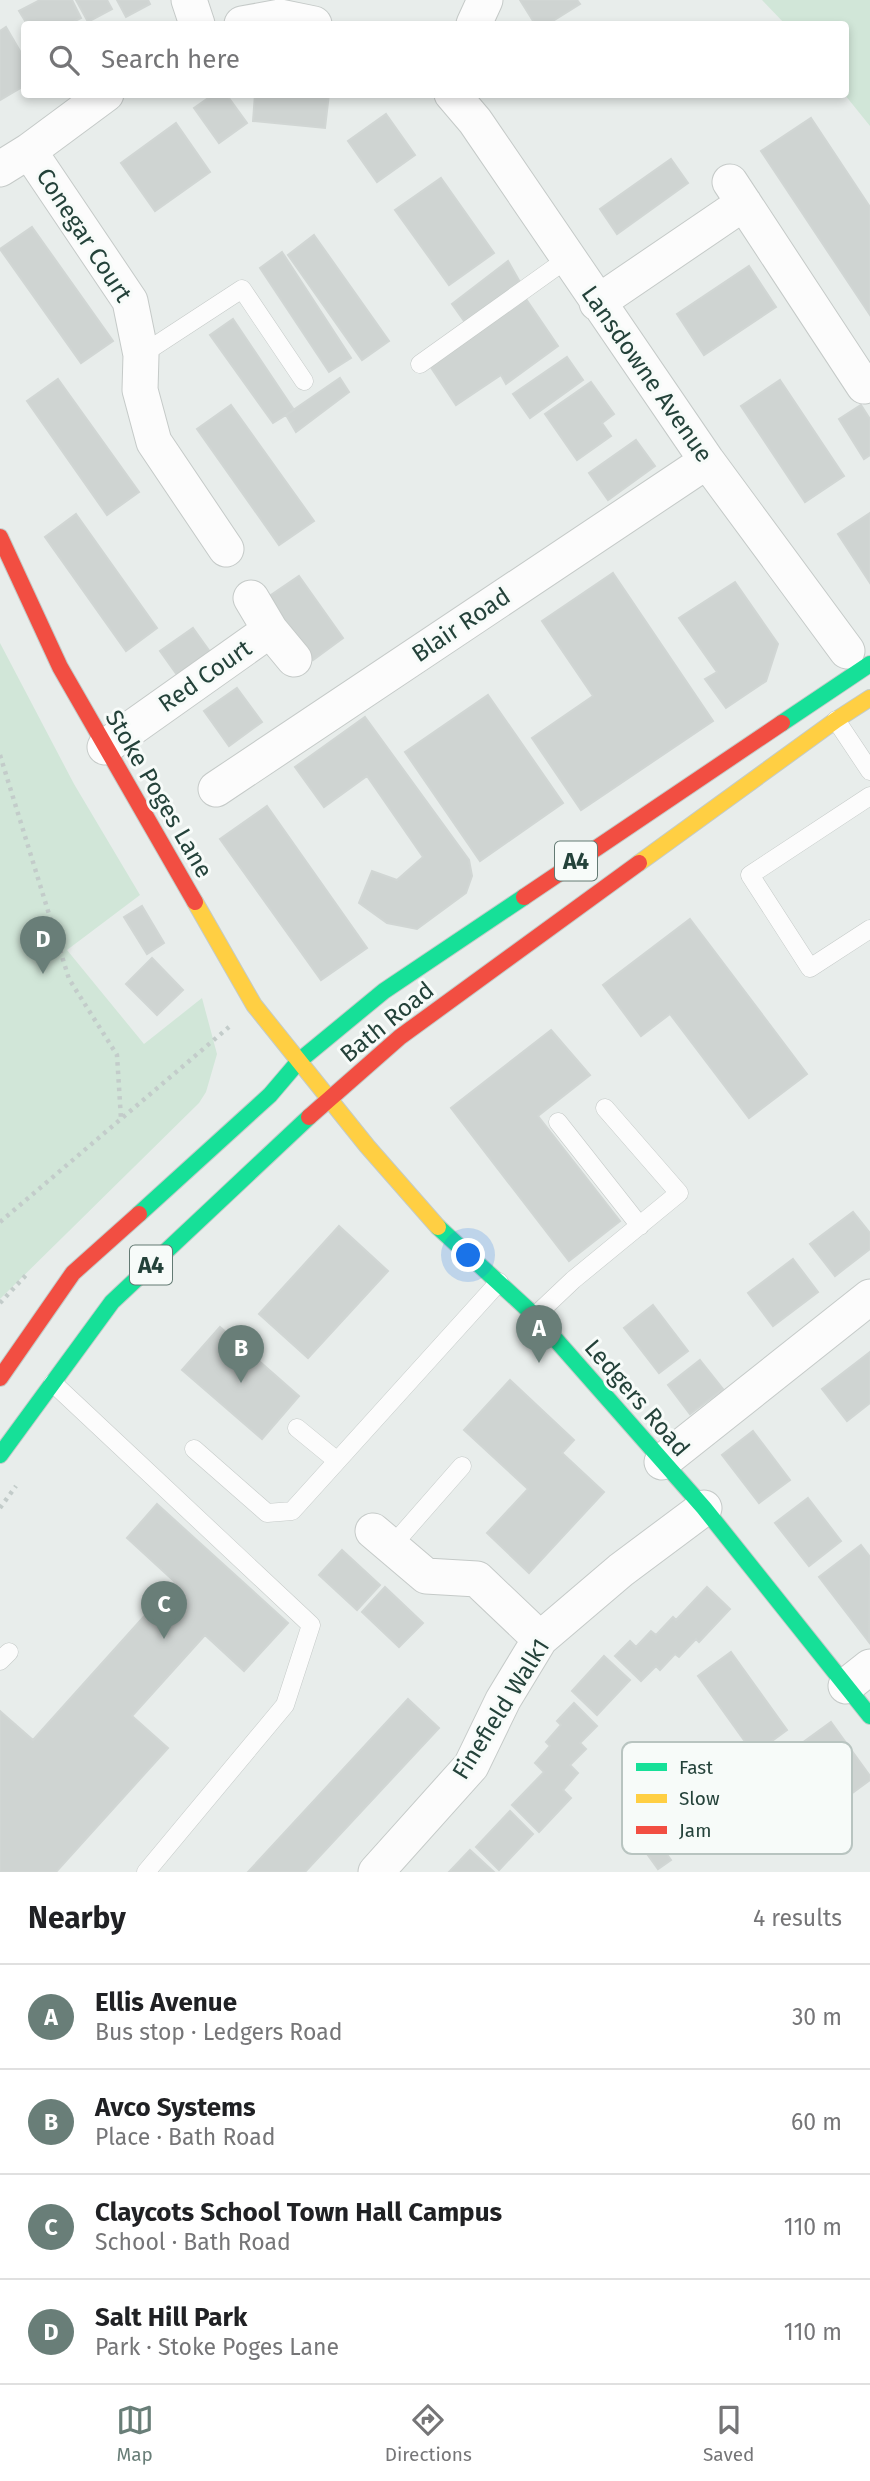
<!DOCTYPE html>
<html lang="en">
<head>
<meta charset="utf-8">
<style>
  body { margin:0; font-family:"Fira Sans",sans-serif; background:#f2f2f2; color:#202124 }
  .you { position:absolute; left:469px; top:1256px; width:24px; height:24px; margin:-18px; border:5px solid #fff; border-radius:50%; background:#1a73e8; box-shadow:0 0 0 10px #1a73e833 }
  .badge { display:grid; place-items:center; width:46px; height:46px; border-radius:50%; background:#697e78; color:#fff; font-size:23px; font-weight:700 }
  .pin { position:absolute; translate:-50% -58px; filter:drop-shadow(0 2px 4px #0008) }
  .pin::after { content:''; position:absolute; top:37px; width:24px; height:21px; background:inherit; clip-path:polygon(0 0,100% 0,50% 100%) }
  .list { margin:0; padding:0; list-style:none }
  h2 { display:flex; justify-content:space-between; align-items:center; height:91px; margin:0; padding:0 28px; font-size:30px }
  h2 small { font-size:23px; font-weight:400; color:#757577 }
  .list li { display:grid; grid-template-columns:46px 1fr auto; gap:21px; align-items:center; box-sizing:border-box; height:105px; padding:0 28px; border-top:2px solid #e0e0e0 }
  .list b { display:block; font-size:26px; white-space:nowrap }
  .list p { margin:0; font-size:23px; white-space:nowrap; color:#757577 }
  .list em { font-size:23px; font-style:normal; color:#757577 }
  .icon { flex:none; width:38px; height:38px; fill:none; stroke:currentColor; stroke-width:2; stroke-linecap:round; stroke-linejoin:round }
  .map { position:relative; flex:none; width:870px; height:1872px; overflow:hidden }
  .search { position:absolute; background:#fff; box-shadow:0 4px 10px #0003; left:21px; right:21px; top:21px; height:77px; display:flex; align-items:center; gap:18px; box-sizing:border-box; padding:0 24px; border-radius:7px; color:#757577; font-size:26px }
  .sheet { height:511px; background:#fff }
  nav { display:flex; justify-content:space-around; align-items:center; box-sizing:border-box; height:98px; border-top:2px solid #e0e0e0; background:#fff; font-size:19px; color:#757577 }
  nav a { display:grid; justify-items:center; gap:4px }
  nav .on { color:#697e78 }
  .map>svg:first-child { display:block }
  .green { fill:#d1e6d8 }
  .building { fill:#cfd4d2; stroke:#d1d6d4; stroke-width:2 }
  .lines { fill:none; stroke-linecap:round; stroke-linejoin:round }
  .lane-casing { stroke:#c5cac8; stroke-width:19 }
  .street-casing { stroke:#c5cac8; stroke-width:37 }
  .fast-casing { stroke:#c3cbc8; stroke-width:18 }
  .slow-casing { stroke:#c3cbc8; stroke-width:18 }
  .jam-casing { stroke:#c3cbc8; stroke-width:18 }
  .path { stroke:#c3ccca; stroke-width:4.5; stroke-dasharray:3.5 5; stroke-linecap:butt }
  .lane { stroke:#fcfcfc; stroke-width:18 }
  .street { stroke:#fcfcfc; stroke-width:35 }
  .fast { stroke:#16e098; stroke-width:16 }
  .slow { stroke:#ffcf43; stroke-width:16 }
  .jam { stroke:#f24e42; stroke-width:16 }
  .labels { text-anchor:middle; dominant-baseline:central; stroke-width:6; stroke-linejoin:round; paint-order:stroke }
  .shield { fill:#f7fbf9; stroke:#637a73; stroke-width:2 }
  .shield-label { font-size:23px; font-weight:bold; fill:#24423a }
  .street-label { font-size:24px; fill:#24423a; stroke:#f7fbf9 }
  .key { fill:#f7fbf9; stroke:#b8c4c0; stroke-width:2 }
  .key-label { font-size:19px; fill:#24423a }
</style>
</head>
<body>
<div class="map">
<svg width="870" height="1872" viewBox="0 0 870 1872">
  <rect width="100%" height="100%" fill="#e8edeb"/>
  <path class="green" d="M762 0H870V126L845 95 846 24H785Z
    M0 643 74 784 140 895 67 950 144 1044 202 998 217 1054 206 1092 199 1103 0 1299Z"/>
  <path class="building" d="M40 0H72L81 18 69 24H27L19 11Z
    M76 0H107L112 9 88 22Z
    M117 0H148L150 4 126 17Z
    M520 0H577L580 4 548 24H535Z
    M6 27 24 58V86L0 100V31Z
    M214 94H226L247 123 219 143 194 108Z
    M255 94H329L325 128 253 121Z
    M386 114 415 155 377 182 348 141Z
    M811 118 870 207V315L761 151Z
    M176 123 210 172 155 211 121 163Z
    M671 159 688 183 617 234 600 209Z
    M441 178 494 253 449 285 395 210Z
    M32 227 113 341 81 363 0 249Z
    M314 235 389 341 362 360 288 255Z
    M282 252 351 358 329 372 260 268Z
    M508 261 521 284 464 321 452 304Z
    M749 266 776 307 704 355 677 314Z
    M524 296 558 346 506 384 501 375 456 405 430 366Z
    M233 319 294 410 273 423 210 335Z
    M567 357 583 380 530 418 513 394Z
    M340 378 349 392 296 432 286 415Z
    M58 379 139 492 107 515 27 401Z
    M780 380 844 476 805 502 741 406Z
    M591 382 614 414 602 423 611 436 577 460 545 414Z
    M231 405 314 521 279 545 197 429Z
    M861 405 870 419V455L864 459 839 419Z
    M636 440 655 466 608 500 589 473Z
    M870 513V583L838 534Z
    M76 514 157 628 126 651 45 537Z
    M613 573 713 721 581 810 532 738 593 696 542 621Z
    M299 576 343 638 313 660 268 597Z
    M735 582 778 644 766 681 726 708 705 679 717 672 679 618Z
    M193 628 218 663 185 686 160 651Z
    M237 688 262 722 229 746 204 711Z
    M488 695 563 803 480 861 405 752Z
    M365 717 469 860 472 876 466 893 417 929 387 923 359 903 372 871 397 880 423 857 367 776 324 807 295 767Z
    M267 806 367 948 321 980 220 839Z
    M142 906 164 943 147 954 124 917Z
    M690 919 807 1074 749 1118 670 1014 641 1036 603 985Z
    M152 958 183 990 157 1015 126 984Z
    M551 1030 590 1075 538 1116 620 1221 569 1261 451 1108Z
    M853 1212 870 1233V1249L835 1276 810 1244Z
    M339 1226 388 1271 308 1358 259 1314Z
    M793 1259 818 1292 773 1326 748 1293Z
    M653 1305 688 1351 659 1373 624 1328Z
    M220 1327 299 1396 262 1439 182 1370Z
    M870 1352V1403L847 1421 822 1389Z
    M700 1360 723 1389 690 1414 668 1385Z
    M510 1380 574 1440 562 1453 604 1492 529 1573 487 1533 528 1489 464 1430Z
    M753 1431 790 1480 759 1503 722 1455Z
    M808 1498 841 1541 809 1566 775 1523Z
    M157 1504 288 1623 244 1671 205 1635 132 1716 168 1748 56 1872H0V1711L33 1740 175 1582 127 1538Z
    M861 1545 870 1557 869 1642 819 1577Z
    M342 1550 380 1585 357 1610 319 1575Z
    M385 1587 423 1623 399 1647 362 1612Z
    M707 1587 730 1609 699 1642 696 1639 679 1657 675 1654 660 1670 656 1666 641 1681 615 1656 630 1641 636 1647 651 1631 656 1635 673 1617 676 1620Z
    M731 1652 787 1730 754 1754 698 1676Z
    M604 1656 630 1680 597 1715 572 1691Z
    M408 1699 439 1728 305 1872H248Z
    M574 1703 597 1726 580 1743 586 1749 570 1765 578 1773 563 1790 571 1798 539 1832 512 1805 544 1772 535 1763 550 1746 546 1742 561 1725 557 1721Z
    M831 1722 870 1776V1780L810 1824 769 1767Z
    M685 1768 707 1799 671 1825 678 1834 661 1846 671 1860 658 1869 637 1840 649 1830 640 1817 657 1806 649 1794Z
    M510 1811 533 1834 499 1870 476 1847Z
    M470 1850 494 1872H449Z"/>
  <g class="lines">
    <defs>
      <path id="lane" d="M141 355 242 289 304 381
        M420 364 567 259
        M836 720 870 771
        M870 796 750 875 810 968 870 929
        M558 1122 640 1226
        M535 1316 573 1280 679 1193 605 1108
        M53 1383 311 1625 285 1705 146 1872
        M297 1428 336 1460
        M194 1449 267 1513 292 1511 499 1282
        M391 1547 462 1466
        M0 1661 9 1652"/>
      <path id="street" d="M189 0 197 24
        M242 24 280 17 314 24
        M474 24 485 0
        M452 94 475 121 707 461 847 651
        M29 151 130 301 141 355 140 390 154 442 226 549
        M0 169 29 151 106 94
        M730 182 864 386
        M597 303 744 203
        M251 598 270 630 294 659
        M105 747 270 630
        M216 789 707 461
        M662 1462 870 1297
        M373 1531 426 1576 477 1579 540 1639
        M846 1686 870 1667
        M376 1872 471 1766 503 1700 540 1639 621 1570 704 1508"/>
      <path id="fast" d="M782 723 870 664
        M139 1214 270 1095 299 1061 384 991 524 897
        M438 1227 535 1316 704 1508 870 1716
        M0 1455 112 1302 309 1117"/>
      <path id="slow" d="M639 863 836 720 870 698
        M195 902 254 1005 367 1146 438 1227"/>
      <path id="jam" d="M0 537 60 667 195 902
        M524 897 782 723
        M309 1117 400 1037 639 863
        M0 1378 73 1273 139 1214"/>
    </defs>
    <use href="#lane" class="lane-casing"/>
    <use href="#street" class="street-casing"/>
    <use href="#fast" class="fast-casing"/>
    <use href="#slow" class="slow-casing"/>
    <use href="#jam" class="jam-casing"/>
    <path class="path" d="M0 755 69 979 117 1055 121 1119
      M0 1222 229 1027
      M0 1303 28 1273
      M0 1508 16 1486"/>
    <use href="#lane" class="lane"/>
    <use href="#street" class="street"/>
    <use href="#fast" class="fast"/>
    <use href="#slow" class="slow"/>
    <use href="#jam" class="jam"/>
  </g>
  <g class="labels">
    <g class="shield">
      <rect x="555" y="841.5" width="42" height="39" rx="5"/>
      <rect x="130" y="1245.5" width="42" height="39" rx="5"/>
    </g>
    <g class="shield-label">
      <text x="576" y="861">A4</text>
      <text x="151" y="1265">A4</text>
    </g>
    <g class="street-label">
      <text transform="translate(84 235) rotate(57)">Conegar Court</text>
      <text transform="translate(647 374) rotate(55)">Lansdowne Avenue</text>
      <text transform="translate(461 625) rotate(-34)">Blair Road</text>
      <text transform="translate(205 676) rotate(-35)">Red Court</text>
      <text transform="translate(159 794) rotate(60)">Stoke Poges Lane</text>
      <text transform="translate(387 1022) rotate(-39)">Bath Road</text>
      <text transform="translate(637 1398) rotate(49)">Ledgers Road</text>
      <text transform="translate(501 1709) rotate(-58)">Finefield Walk1</text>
    </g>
  </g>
  <rect x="622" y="1742" width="230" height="112" rx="10" class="key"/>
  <rect x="636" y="1763" width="31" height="8" fill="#16e098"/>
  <rect x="636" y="1794" width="31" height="9" fill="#ffcf43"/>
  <rect x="636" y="1826" width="31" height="8" fill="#f24e42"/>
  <g class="key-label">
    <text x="679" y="1774">Fast</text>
    <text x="679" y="1805">Slow</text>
    <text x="679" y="1837">Jam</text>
  </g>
</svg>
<div class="you"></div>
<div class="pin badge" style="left:539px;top:1363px">A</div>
<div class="pin badge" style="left:241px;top:1383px">B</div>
<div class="pin badge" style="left:164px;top:1639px">C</div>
<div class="pin badge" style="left:43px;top:974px">D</div>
<div class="search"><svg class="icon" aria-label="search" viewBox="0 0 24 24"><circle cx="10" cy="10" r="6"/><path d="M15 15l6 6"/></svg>Search here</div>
</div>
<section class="sheet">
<h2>Nearby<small>4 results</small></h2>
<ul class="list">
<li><span class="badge">A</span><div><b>Ellis Avenue</b><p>Bus stop · Ledgers Road</p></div><em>30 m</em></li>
<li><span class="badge">B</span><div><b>Avco Systems</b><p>Place · Bath Road</p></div><em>60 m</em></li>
<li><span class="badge">C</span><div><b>Claycots School Town Hall Campus</b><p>School · Bath Road</p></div><em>110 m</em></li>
<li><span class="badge">D</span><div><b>Salt Hill Park</b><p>Park · Stoke Poges Lane</p></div><em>110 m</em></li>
</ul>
</section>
<nav>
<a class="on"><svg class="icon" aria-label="map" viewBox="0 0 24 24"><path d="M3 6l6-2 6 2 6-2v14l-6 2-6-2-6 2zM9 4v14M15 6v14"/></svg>Map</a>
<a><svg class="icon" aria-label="directions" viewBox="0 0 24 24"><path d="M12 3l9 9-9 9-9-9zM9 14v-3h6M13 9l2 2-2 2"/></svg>Directions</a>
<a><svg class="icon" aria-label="saved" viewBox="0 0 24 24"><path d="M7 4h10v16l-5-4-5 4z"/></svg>Saved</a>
</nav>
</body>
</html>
